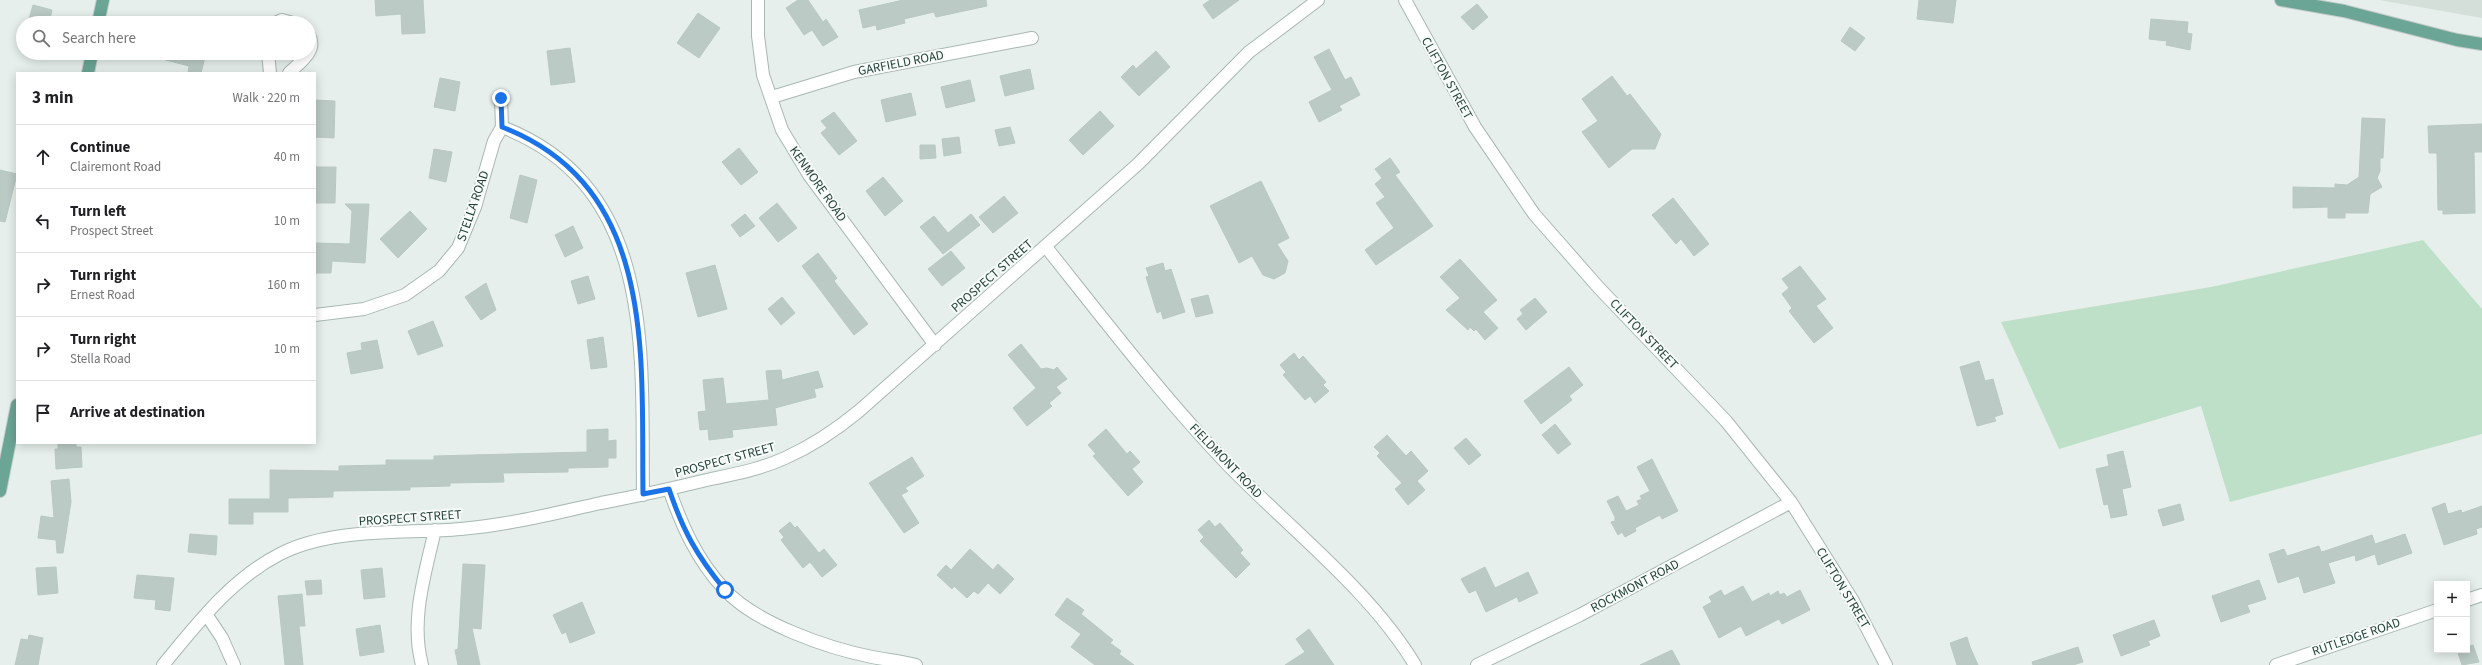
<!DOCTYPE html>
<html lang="en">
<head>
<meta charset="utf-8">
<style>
  body { margin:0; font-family:"Source Sans 3",sans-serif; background:#f6f6f6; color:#202124 }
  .controls { position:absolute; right:12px; bottom:12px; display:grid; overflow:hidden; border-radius:0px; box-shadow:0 2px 10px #0003 }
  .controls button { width:36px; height:36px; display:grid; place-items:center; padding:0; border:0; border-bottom:1px solid #e0e0e0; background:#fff; color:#202124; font:20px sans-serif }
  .stop { position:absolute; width:12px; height:12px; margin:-9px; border:3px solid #1a73e8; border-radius:50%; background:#fff }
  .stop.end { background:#1a73e8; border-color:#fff; box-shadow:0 1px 4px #0008 }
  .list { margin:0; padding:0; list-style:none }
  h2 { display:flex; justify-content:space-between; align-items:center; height:52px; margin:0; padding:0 16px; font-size:17px }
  h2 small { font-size:13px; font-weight:400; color:#757577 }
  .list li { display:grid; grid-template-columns:26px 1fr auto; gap:12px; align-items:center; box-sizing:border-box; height:64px; padding:0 16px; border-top:1px solid #e0e0e0 }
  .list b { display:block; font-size:15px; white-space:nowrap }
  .list p { margin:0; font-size:13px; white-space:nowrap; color:#757577 }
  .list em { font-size:13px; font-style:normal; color:#757577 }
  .icon { flex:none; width:22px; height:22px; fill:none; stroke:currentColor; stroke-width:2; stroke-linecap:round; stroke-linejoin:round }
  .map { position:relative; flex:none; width:2482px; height:665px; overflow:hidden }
  .search { position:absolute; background:#fff; box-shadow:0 2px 10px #0003; left:16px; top:16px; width:300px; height:44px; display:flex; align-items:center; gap:10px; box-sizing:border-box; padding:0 14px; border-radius:22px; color:#757577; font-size:15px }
  .panel { position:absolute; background:#fff; box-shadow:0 2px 10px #0003; left:16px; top:72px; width:300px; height:372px; border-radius:0px }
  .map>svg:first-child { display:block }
  .built { fill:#d4dfda }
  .green { fill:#bfe0c8 }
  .building { fill:#bbcac4; stroke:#b8c9c2 }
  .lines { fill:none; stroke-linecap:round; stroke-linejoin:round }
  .minor-casing { stroke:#a8b8b2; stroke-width:14 }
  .major-casing { stroke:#c2cac8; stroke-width:14 }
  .minor { stroke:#fff; stroke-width:12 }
  .major { stroke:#6aa596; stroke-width:12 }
  .route { stroke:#1a73e8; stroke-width:5 }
  .labels { text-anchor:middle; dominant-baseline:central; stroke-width:4; stroke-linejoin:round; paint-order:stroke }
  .street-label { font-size:13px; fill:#24423a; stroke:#f7fbf9 }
</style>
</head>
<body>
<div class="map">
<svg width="2482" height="665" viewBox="0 0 2482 665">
  <rect width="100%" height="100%" fill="#e6efeb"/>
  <path class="built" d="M2379 0H2482V18Z"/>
  <path class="green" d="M2423 240 2482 309V434L2230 502 2201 406 2059 449 2001 322 2211 287Z"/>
  <path class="building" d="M375 0H423L425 33 402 34 401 14 376 16Z
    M798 0H808L823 22 826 19 838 37 823 46 812 30 804 35 786 8Z
    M903 0H986L987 6 936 17 934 12 904 19 905 23 877 30 876 25 863 28 859 10Z
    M1210 0H1239L1213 19 1203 5Z
    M1919 0H1956L1953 23 1917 19Z
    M1477 4 1488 17 1473 30 1461 17Z
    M33 5 52 10 49 23H28Z
    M698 13 720 28 699 58 677 43Z
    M2151 19 2188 22 2187 33 2192 34 2190 50 2166 45 2167 41 2149 39Z
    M1850 27 1865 38 1855 51 1841 41Z
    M570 48 575 82 551 85 547 51Z
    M1329 49 1345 80 1351 77 1360 95 1339 106 1342 110 1319 122 1309 102 1332 90 1314 57Z
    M1156 51 1170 67 1139 96 1121 77 1133 65 1136 69Z
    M158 53H206L201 73H188L189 66 158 58Z
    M1030 69 1034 89 1005 96 1000 76Z
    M1612 76 1627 96 1630 94 1661 134 1655 149H1632L1609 168 1582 132 1598 121 1582 99Z
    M440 78 460 82 455 111 434 107Z
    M970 80 975 101 946 108 941 87Z
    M911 93 916 115 886 122 881 100Z
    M315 100 335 101 334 138 315 137Z
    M1100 111 1114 126 1083 155 1069 140Z
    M834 112 857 141 839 155 821 133 827 128 821 121Z
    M2362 118 2385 119 2383 158H2380V171L2377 178 2382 187 2370 194 2368 213H2345V218H2328V207L2293 208V187L2335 188V184L2347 185 2359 177Z
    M2482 124V152H2474L2475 213 2443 214V210H2438L2437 153H2429L2428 126Z
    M1010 127 1015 143 999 146 995 130Z
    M959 137 961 153 944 156 942 139Z
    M920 145H935L936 158 920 159Z
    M739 148 758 172 741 185 722 162Z
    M434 149 452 152 446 182 429 178Z
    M1390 158 1400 172 1395 175 1433 226 1376 265 1365 250 1394 228 1376 203 1385 197 1375 184 1382 178 1375 169Z
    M315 167H336L335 203H315Z
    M0 170 17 174 5 222 0 221Z
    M520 175 537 180 527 223 510 218Z
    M883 177 903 201 885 216 866 191Z
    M1261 181 1289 238 1277 244 1288 261 1285 273 1274 279 1263 275 1252 256 1239 263 1210 206Z
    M1004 196 1018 213 993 233 979 217Z
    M1673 198 1709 244 1694 256 1681 239 1676 244 1652 215Z
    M777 203 797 228 778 242 759 218Z
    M345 204H369L365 263 332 261 331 273H315V243L350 244 352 211Z
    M410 211 427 229 398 258 380 239Z
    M745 214 755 226 740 237 731 225Z
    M971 214 980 225 943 254 920 227 934 216 948 233Z
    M573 226 583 248 565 257 555 235Z
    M951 251 965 268 942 286 928 269Z
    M818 253 837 278 834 281 868 324 854 335 802 266Z
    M1460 259 1497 300 1483 312 1498 328 1485 340 1476 329 1474 331 1470 327 1468 330 1446 310 1460 298 1440 277Z
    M1163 263 1165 271 1171 269 1185 312 1163 319 1161 311 1157 313 1146 277 1149 276 1146 268Z
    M715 265 727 309 698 317 686 273Z
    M1800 266 1826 299 1816 306 1833 328 1814 343 1789 311 1792 308 1782 294 1789 288 1782 279Z
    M588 276 595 299 578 304 571 281Z
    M486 283 496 310 481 320 465 297Z
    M1208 295 1213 313 1196 317 1191 299Z
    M782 297 795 313 781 325 768 309Z
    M1535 298 1547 312 1526 330 1517 319 1523 314 1520 310Z
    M433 321 443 346 418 355 408 331Z
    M603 337 607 367 591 369 587 340Z
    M377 340 383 368 351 374 347 353 362 350 361 343Z
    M1021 344 1041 369 1047 368 1054 370 1057 367 1067 379 1056 387 1061 393 1049 403 1052 406 1027 426 1013 408 1036 388 1008 355Z
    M1294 353 1299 360 1303 356 1326 382 1323 385 1329 391 1315 403 1310 396 1305 400 1283 375 1286 372 1280 365Z
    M1979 361 1985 381 1993 379 2003 414 1994 417 1996 421 1977 426 1960 367Z
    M1569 367 1583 385 1569 396 1572 400 1541 424 1524 401Z
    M781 370 782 380 818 371 823 387 814 389 816 397 775 408 777 425 732 430 733 437 709 440 708 429 700 430 698 412 706 411 703 380 723 378 726 404 769 400 766 371Z
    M1555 424 1571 444 1558 454 1542 435Z
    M608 429V441L616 440V458H608V467L568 468V472L503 473 504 482 450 483V486L410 487V490L333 491V497L288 498V512H253V524H229V499H270V470L339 471V466L386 465V460H434V456L587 452V430Z
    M1106 429 1127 454 1130 451 1140 462 1132 469 1143 482 1128 496 1093 456 1096 454 1088 445Z
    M1387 435 1406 456 1411 451 1428 471 1417 481 1425 490 1408 505 1395 489 1402 483 1377 456 1380 453 1374 447Z
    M1466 438 1481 455 1469 465 1454 448Z
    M58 443H76V447H81L82 467 56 469 55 449H58Z
    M2123 451 2131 487 2122 489 2127 515 2111 518 2108 504 2104 505 2096 469 2109 466 2107 455Z
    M912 457 924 476 905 488 908 491 901 495 919 523 904 533 869 483Z
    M1652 459 1678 511 1662 519 1660 515 1635 528 1636 531 1625 537 1622 532 1618 535 1611 522 1615 521V517L1607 501 1618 496 1626 511 1639 505 1637 501 1642 499 1640 496 1650 491 1637 467Z
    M69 479 71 502 63 553H57L56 540 38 538 41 516 54 518 51 481Z
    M2445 503 2448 514 2461 510 2462 513 2482 506V527L2476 529 2477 534 2444 545 2432 508Z
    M2180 504 2184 520 2163 526 2158 510Z
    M1209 520 1215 527 1220 523 1243 550 1240 553 1250 564 1236 578 1200 541 1204 537 1198 530Z
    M790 522 795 528 797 526 819 553 824 549 837 565 822 577 810 562 803 568 781 540 784 537 779 531Z
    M190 534 217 536 216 555 188 552Z
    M2405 534 2412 553 2378 565 2375 554 2356 561 2355 555 2328 563 2335 583 2304 593 2299 576 2278 583 2269 554 2284 549 2287 556 2319 546 2321 552 2325 551 2372 535 2375 544Z
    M970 549 993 570 998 564 1014 579 1000 594 988 583 978 594 974 591 967 598 954 586 952 589 937 575 946 565 951 570Z
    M463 564 485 565 481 629 472 628 480 665H458L455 650 458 649Z
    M56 567 58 593 38 595 36 568Z
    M1485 567 1495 588 1528 572 1538 593 1519 602 1517 597 1486 612 1476 590 1469 593 1461 579Z
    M382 568 385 597 364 599 361 570Z
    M137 575 174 578 170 611 155 609 156 600 134 598Z
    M321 580 322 594 307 595 305 581Z
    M2259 580 2266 599 2247 605 2250 612 2221 622 2212 596Z
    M1743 586 1752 602 1769 593 1770 596 1778 591 1780 595 1784 593 1787 597 1800 590 1810 610 1782 624 1779 619 1746 636 1741 626 1719 638 1703 607 1712 602 1709 597 1721 590 1724 596Z
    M302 594 305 626H299L303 665H285L278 596Z
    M1067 598 1084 610 1081 614 1113 640 1110 643 1121 651 1119 654 1134 665H1095L1071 647 1081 634 1055 615Z
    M582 602 595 633 570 643 566 632 562 634 553 615Z
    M2154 620 2160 636 2148 641 2150 645 2121 656 2113 635Z
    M380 625 384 652 360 656 356 629Z
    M1309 629 1334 665H1285L1305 652 1296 639Z
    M29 635 43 638 38 665H15L21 639 28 640Z
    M1967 637 1970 647 1978 665H1957L1950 643Z
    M2473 645 2479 662 2462 665 2457 650H2467V647Z
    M2078 647 2083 662 2073 665H2033L2032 662Z
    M1672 650 1680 665H1640Z"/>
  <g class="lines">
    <defs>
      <path id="minor" d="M758 0V36L763 75 782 130 809 175 935 345
        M1405 0 1475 127 1534 214 1599 288 1726 421 1791 502 1853 601 1886 665
        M275 23 282 20 293 23
        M268 53 270 73
        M289 73C299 63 318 51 309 35
        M772 97 854 72 1032 38
        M502 127C658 187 641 357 643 495
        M1046 247C1105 321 1163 397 1228 465 1289 528 1371 591 1415 665
        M315 315 364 309 405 295 439 271 458 248 475 207 494 141 502 127 501 98
        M669 489C682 526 697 560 724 589 755 623 827 648 872 657 887 660 901 661 916 665
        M2467 600 2482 595
        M206 614 222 638 234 665
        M163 665C197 624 231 579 280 554 332 527 404 534 461 529 509 525 555 513 601 503 638 496 674 488 711 479 735 474 761 469 785 458 812 446 836 430 859 411L1138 164 1249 52 1318 0
        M422 665C410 620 425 574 435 530
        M1477 665 1580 615 1791 502
        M2276 665 2437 610"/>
      <path id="major" d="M2281 0 2344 11 2457 40 2482 44
        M98 23 103 0
        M88 73 92 53
        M0 491 17 405"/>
    </defs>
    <use href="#minor" class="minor-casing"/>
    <use href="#major" class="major-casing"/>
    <use href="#minor" class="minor"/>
    <use href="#major" class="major"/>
  </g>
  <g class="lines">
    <path class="route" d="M501 98 502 127C658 187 641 357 643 494L669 489C683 531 697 556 725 590"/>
  </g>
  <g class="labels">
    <g class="street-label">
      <text transform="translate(901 63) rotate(-11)">GARFIELD ROAD</text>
      <text transform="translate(1447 78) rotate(61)">CLIFTON STREET</text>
      <text transform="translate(818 184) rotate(55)">KENMORE ROAD</text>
      <text transform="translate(473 206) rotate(-71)">STELLA ROAD</text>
      <text transform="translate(992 276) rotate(-41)">PROSPECT STREET</text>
      <text transform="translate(1644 334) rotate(46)">CLIFTON STREET</text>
      <text transform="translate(725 460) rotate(-15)">PROSPECT STREET</text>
      <text transform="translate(1226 461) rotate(46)">FIELDMONT ROAD</text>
      <text transform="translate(410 518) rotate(-4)">PROSPECT STREET</text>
      <text transform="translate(1635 586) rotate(-28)">ROCKMONT ROAD</text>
      <text transform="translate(1843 588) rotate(59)">CLIFTON STREET</text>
      <text transform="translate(2356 637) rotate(-19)">RUTLEDGE ROAD</text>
    </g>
  </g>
</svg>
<div class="controls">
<button>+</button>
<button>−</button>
</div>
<div class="stop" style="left:725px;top:590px"></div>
<div class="stop end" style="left:501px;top:98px"></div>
<div class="search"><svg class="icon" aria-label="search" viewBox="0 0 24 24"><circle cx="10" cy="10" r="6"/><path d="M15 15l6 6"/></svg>Search here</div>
<section class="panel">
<h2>3 min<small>Walk · 220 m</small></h2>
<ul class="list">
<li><svg class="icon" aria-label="ahead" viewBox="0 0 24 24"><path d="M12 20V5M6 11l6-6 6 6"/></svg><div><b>Continue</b><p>Clairemont Road</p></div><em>40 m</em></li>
<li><svg class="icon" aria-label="left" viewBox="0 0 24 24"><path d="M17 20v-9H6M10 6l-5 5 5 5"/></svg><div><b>Turn left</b><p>Prospect Street</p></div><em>10 m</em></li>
<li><svg class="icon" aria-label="right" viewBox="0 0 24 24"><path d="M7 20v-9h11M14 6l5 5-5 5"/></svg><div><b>Turn right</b><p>Ernest Road</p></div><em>160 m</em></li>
<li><svg class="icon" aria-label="right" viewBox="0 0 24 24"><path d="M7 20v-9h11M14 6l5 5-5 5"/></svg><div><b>Turn right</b><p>Stella Road</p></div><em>10 m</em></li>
<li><svg class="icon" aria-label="arrive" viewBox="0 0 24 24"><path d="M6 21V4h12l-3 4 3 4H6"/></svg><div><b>Arrive at destination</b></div></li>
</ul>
</section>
</div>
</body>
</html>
